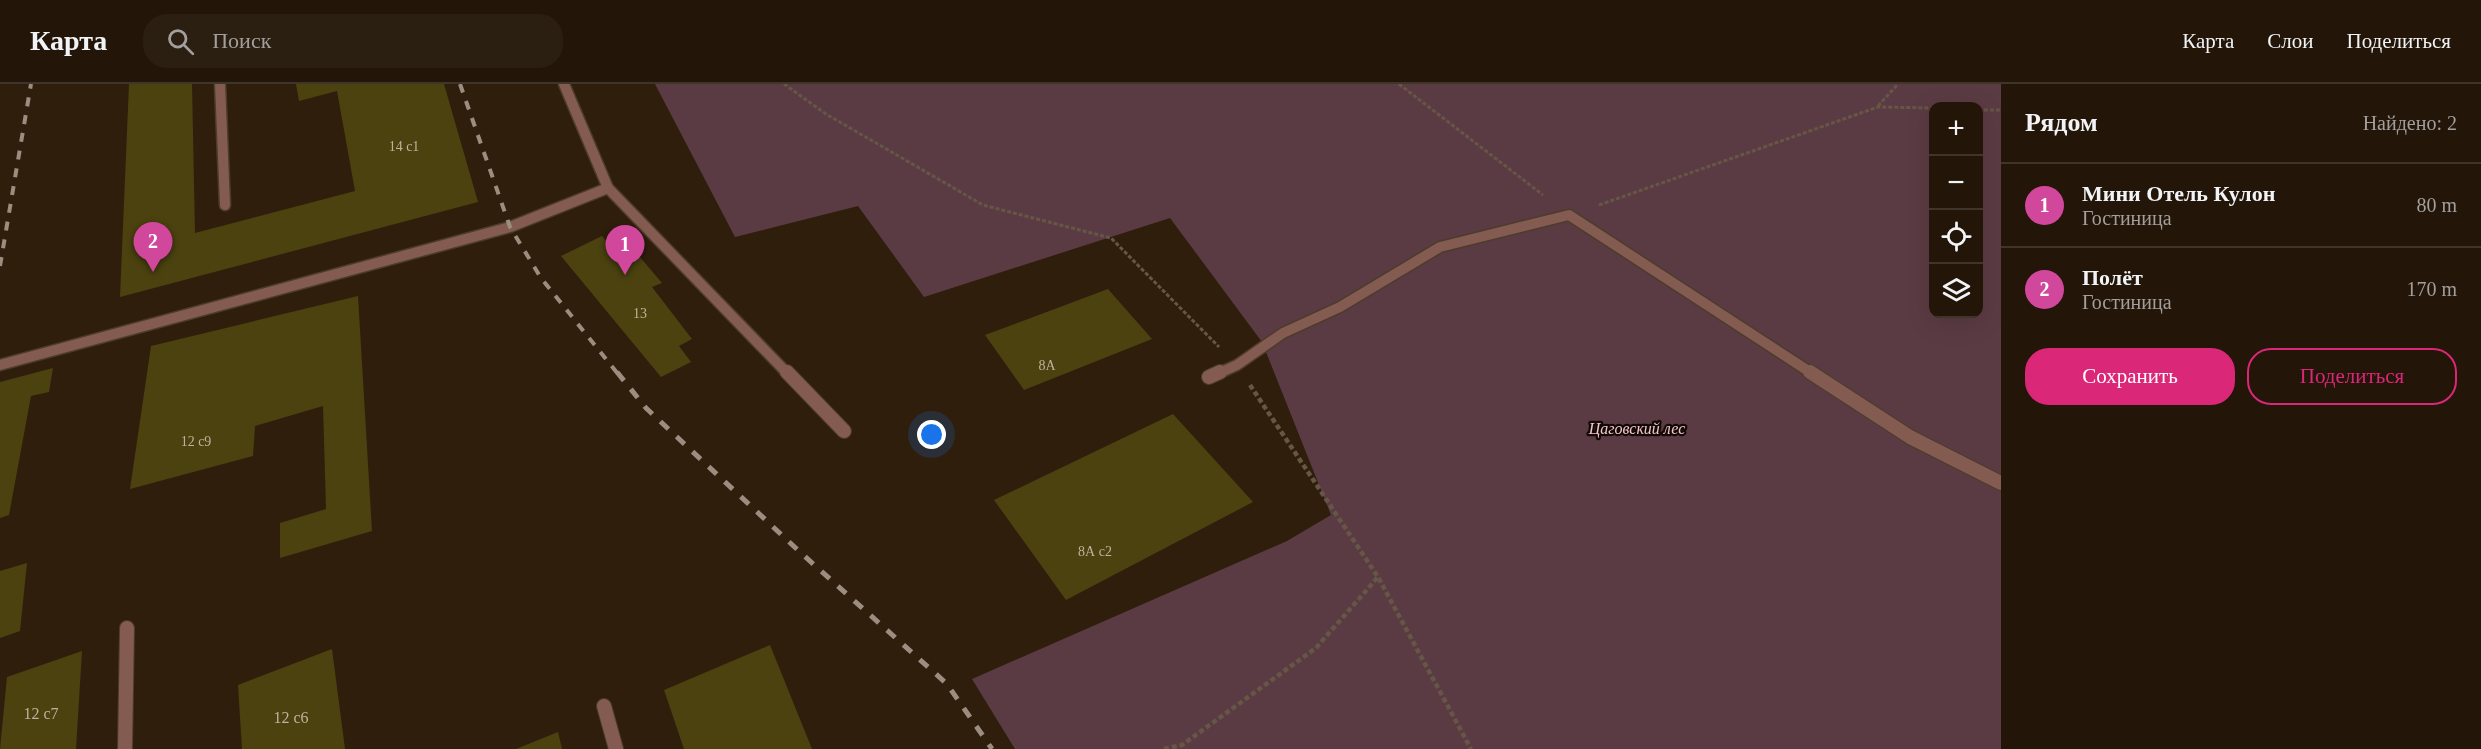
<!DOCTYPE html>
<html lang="ru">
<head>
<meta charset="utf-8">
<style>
  body { margin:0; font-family:"Times New Roman",serif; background:#2b1f12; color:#f1f3f6 }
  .controls { position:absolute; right:18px; top:18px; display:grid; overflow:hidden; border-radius:12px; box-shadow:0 6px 24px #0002 }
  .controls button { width:54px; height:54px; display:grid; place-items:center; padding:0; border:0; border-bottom:2px solid #40352a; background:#231609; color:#f1f3f6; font:30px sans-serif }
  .you { position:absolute; left:932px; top:351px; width:21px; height:21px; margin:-15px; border:4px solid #fff; border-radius:50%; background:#1a73e8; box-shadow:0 0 0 9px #1a73e833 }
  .badge { display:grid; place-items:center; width:39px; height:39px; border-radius:50%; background:#db2777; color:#fff; font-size:20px; font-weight:700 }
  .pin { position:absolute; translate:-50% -50px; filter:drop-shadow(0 2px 3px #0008) }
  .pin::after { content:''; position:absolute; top:32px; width:21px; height:18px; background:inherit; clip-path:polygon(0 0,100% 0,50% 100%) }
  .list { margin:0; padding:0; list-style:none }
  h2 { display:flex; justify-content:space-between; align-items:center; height:78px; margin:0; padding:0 24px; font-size:26px }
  h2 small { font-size:20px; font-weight:400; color:#a39f9c }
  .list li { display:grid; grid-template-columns:39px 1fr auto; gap:18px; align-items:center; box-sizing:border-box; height:84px; padding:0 24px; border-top:2px solid #40352a }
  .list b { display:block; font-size:22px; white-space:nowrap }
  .list p { margin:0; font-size:20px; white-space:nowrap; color:#a39f9c }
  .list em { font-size:20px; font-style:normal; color:#a39f9c }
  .actions { display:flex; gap:12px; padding:18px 24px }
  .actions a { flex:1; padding:14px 0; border:2px solid #db2777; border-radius:24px; text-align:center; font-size:21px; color:#db2777 }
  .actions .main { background:#db2777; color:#fff }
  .icon { flex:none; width:33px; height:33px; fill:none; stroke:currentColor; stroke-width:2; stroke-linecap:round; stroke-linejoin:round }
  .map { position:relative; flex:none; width:2001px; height:665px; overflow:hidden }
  header { display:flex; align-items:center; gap:36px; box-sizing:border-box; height:84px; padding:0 30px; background:#231609; border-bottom:2px solid #40352a }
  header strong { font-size:28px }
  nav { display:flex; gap:33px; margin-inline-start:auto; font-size:21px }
  .search { width:420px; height:54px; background:#2b1f12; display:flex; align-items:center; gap:15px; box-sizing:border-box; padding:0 21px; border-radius:24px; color:#a39f9c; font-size:22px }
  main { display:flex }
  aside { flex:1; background:#231609 }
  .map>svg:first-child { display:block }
  .green { fill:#5b3b43; fill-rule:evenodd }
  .building { fill:#4b4210 }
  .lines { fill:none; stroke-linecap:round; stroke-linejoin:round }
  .service-far1-casing { stroke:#4c3c2b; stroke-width:13 }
  .service-casing { stroke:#4c3c2b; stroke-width:16 }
  .minor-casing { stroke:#4c3c2b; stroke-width:13 }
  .path-far1 { stroke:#665646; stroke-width:3; stroke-dasharray:4 2; stroke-linecap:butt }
  .path { stroke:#665646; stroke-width:4.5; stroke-dasharray:5 3; stroke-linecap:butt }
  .service-far1 { stroke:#845b50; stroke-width:10 }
  .service { stroke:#845b50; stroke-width:14 }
  .minor { stroke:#845b50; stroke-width:10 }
  .rail-far1 { stroke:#9b8d80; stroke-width:4; stroke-dasharray:9 9; stroke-linecap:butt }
  .rail { stroke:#9b8d80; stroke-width:5; stroke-dasharray:11 11; stroke-linecap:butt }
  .labels { text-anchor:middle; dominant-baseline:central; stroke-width:4.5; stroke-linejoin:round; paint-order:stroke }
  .number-label { font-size:14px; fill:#beb29e }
  .park-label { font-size:16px; font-style:italic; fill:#f5c3ce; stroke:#110a04 }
  .near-number-label { font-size:16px; fill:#beb29e }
</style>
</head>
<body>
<header>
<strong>Карта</strong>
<div class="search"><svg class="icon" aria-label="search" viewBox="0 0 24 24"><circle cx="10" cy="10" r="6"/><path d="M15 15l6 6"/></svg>Поиск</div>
<nav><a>Карта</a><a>Слои</a><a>Поделиться</a></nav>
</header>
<main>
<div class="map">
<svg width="2001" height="665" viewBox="0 0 2001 665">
  <rect width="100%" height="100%" fill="#2f1e0c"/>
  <path class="green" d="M655 0H2001V665H1015L972 595 1287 457 1331 431 1262 258 1170 134 924 213 858 122 735 153ZM1934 22H1978V230H1934Z"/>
  <path class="building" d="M129 0H192L195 149 355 107 337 7 299 17 296 0H444L478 118 120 213Z
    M602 152 607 158 623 153 662 199 652 203 692 255 679 262 691 278 661 293 561 172Z
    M1108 205 1152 255 1024 306 985 251Z
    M358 212 372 447 280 474V439L326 425 323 322 255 342 253 372 130 405 151 262Z
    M53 284 49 308 31 312 9 431 0 434V298Z
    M1173 330 1253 418 1066 516 994 416Z
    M27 479 20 547 0 554V487Z
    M770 561 812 665H684L664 606Z
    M332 565 345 665H242L238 601Z
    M82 567 76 665H0L7 593Z
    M558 648 562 665H516Z"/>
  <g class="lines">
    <defs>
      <path id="service-far1" d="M220 0 225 121
        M564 0 608 104 788 290
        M1217 290 1237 281 1283 249 1340 223 1440 163 1569 131 1813 290"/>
      <path id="service" d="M787 288 844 347
        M1810 288 1910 353 2001 399
        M1209 293 1220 288
        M604 622 616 665
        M125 665 127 544"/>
      <path id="minor" d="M0 281 510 143 608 104"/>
    </defs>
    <use href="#service-far1" class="service-far1-casing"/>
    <use href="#service" class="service-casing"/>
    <use href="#minor" class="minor-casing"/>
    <path class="path-far1" d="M784 0 826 30 983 121 1111 154 1219 263
      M1399 0 1543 111
      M1878 22 1898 0
      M1978 26H2001
      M1599 121 1878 23 1934 24"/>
    <path class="path" d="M1250 301 1378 493 1471 665
      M1164 665 1182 661 1316 564 1378 493"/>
    <use href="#service-far1" class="service-far1"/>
    <use href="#service" class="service"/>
    <use href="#minor" class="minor"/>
    <path class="rail-far1" d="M460 0 510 143 541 194 618 290
      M0 182 31 0"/>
    <path class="rail" d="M617 288 646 324 801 469 947 600 992 665"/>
  </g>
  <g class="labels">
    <g class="number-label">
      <text x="404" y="62">14 с1</text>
      <text x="640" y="229">13</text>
      <text x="1047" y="281">8А</text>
      <text x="196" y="357">12 с9</text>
      <text x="1095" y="467">8А с2</text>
    </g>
    <g class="park-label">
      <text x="1637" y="344">Цаговский лес</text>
    </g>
    <g class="near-number-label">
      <text x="41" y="629">12 с7</text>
      <text x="291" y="633">12 с6</text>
    </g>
  </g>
</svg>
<div class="controls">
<button>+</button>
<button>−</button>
<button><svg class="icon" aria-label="locate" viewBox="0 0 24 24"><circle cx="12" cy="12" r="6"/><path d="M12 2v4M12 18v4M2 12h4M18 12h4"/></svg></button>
<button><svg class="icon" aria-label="layers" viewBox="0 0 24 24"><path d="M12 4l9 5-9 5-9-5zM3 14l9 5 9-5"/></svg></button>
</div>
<div class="you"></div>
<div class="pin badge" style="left:625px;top:191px;background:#d1479c">1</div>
<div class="pin badge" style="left:153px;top:188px;background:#d1479c">2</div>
</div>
<aside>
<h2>Рядом<small>Найдено: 2</small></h2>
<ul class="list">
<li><span class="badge" style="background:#d1479c">1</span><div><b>Мини Отель Кулон</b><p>Гостиница</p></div><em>80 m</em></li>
<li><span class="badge" style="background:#d1479c">2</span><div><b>Полёт</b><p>Гостиница</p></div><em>170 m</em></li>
</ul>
<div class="actions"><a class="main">Сохранить</a><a>Поделиться</a></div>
</aside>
</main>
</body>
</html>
